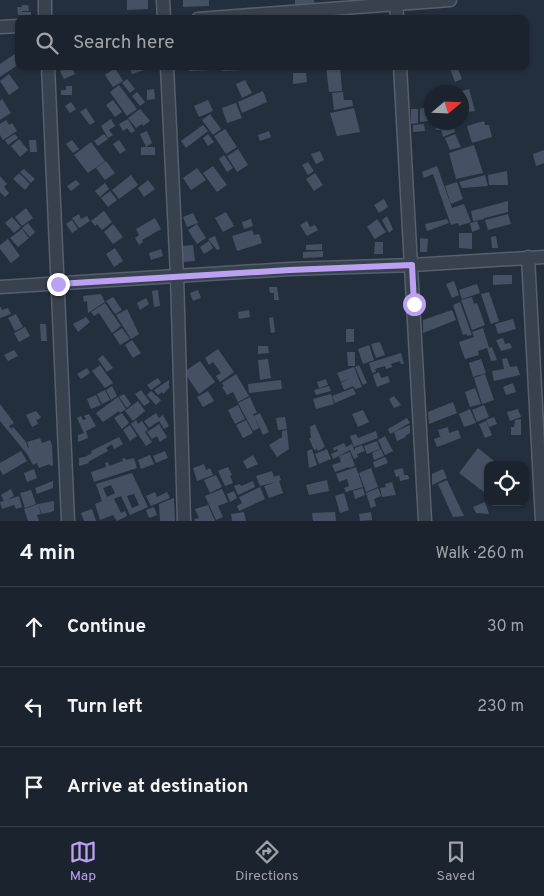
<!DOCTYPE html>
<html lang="en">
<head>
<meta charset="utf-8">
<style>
  body { margin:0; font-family:Overpass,sans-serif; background:#282f3a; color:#f1f3f6 }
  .controls { position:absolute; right:15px; bottom:15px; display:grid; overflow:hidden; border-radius:10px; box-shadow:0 1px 4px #0004 }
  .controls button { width:45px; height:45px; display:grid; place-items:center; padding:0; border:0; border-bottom:1px solid #39404a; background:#1b232e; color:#f1f3f6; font:25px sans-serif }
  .compass { position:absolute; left:424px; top:85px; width:45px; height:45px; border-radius:50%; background:#1b232e; box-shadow:0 1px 4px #0004; rotate:71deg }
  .stop { position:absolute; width:15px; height:15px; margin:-11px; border:4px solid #bca0f2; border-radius:50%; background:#fff }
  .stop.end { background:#bca0f2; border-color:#fff; box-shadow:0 1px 5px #0008 }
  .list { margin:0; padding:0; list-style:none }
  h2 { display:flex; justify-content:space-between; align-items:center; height:65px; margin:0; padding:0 20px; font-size:21px }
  h2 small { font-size:16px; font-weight:400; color:#a0a4aa }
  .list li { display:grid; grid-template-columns:32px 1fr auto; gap:15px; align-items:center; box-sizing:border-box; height:80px; padding:0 20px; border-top:1px solid #39404a }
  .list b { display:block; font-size:19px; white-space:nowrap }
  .list em { font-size:16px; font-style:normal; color:#a0a4aa }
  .icon { flex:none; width:28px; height:28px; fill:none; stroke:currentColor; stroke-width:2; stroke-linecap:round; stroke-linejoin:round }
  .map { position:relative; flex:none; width:544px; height:521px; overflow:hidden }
  .search { position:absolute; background:#1b232e; box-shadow:0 1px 4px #0004; left:15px; right:15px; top:15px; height:55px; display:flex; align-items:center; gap:12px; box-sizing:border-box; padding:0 18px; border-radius:10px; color:#a0a4aa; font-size:19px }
  .sheet { height:305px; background:#1b232e }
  nav { display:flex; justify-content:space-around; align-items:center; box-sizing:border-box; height:70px; border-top:1px solid #39404a; background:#1b232e; font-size:14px; color:#a0a4aa }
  nav a { display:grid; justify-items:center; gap:2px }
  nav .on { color:#bca0f2 }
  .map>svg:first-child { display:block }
  .building { fill:#455162; fill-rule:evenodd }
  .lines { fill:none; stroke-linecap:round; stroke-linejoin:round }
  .minor-casing { stroke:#565f6c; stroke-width:15 }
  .minor { stroke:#38414e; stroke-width:12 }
  .route { stroke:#bca0f2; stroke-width:6 }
</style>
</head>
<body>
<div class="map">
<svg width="544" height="521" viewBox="0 0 544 521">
  <rect width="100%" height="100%" fill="#242f3e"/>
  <path class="building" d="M127 0H148V9L127 10Z
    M183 0H209V6L183 7Z
    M295 0H314V3L295 5Z
    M22 5H28L29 11H22V12H31V17H23V15H18L17 7H22Z
    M18 52 19 64 0 77V64Z
    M71 66 75 74 64 79 60 71Z
    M129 66H153V67L132 74Z
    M189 66H213V70L189 71Z
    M222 66H242L243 70 222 71Z
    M326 66H340L342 91 329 92Z
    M449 66H457L462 79 455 82Z
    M115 68 123 81 113 87 105 75Z
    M293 73H306L307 82 293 84Z
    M9 74 19 88 9 95 0 81Z
    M127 79 135 89 130 93 122 83Z
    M245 80 252 93 242 98 236 84Z
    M119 85 137 109 127 116 110 92Z
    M66 86H72V95H61V90H66Z
    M154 89 155 99 147 100V90Z
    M469 89 475 111 469 112 462 91Z
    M263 91 267 102 242 113 238 102Z
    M137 92 145 102 140 106 132 96Z
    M343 92 344 100H352L353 106 334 110 332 93Z
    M2 99 11 113 0 120V101Z
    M113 100 122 112 115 117 106 105Z
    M208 100 213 111 199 117 194 106Z
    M71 102 76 109 70 113 65 106Z
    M236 103 242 118 227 123 222 108Z
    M427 107 428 121 420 122V109Z
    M86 108 95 122 90 125 80 112Z
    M354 108 360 132 337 136 330 113Z
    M140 109 150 121 143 126 142 124 136 128 128 118Z
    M411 109H418V123L411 124Z
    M210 114 221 129 213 135 202 120Z
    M111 119 115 126 109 130 113 135 108 138 101 126Z
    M128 119 135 131 131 133 127 128 123 131 119 124Z
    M6 120 9 125 12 123 17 131 3 140 0 135V124Z
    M484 121 485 125H489L492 137 472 143 467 126Z
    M443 122H452L455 132 443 137 441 130H436V125Z
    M424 124 425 131 413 132V125Z
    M203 125 208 131 186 148 181 141Z
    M225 129 237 147 226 154 214 136Z
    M147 131 152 143 146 147 140 134Z
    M269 131 271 137 260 141 258 135Z
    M15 134 18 138 8 145 5 140Z
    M104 134 108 139 98 146 94 141Z
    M208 134 214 142 208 146 203 138Z
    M455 134 461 147 450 150 445 138Z
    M19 139 28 150 20 157 11 146Z
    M29 140H36L37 152H30Z
    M72 140 79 149 73 153 66 144Z
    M119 140 126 150 120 154 113 144Z
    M91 142 105 161 88 173 74 155Z
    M474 145 483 173 456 179 449 153Z
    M141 147H155V155H141Z
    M238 149 248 165 237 172 227 156Z
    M544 150V163L536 166 533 154Z
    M320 151 324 160 316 164 311 154Z
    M224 155 233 168 227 172 219 159Z
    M106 161 115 173 105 180 96 168Z
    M308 162 314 171 308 175 302 165Z
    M213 166 227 185 217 192 203 173Z
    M437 166 452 208 464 204 471 222 459 226 458 223 451 225 433 174 424 178 422 172Z
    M197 168 206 180 191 190 183 178Z
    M24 169 35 179 31 183 20 172Z
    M507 171 508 185H489L488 175Z
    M19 173 30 184 25 190 13 179Z
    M315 173 323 185 314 191 306 179Z
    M131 175 138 185 119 199 112 190Z
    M485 175 488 186 462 188 459 182Z
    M0 176 7 184 4 187 9 193 5 197 0 192Z
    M76 180 80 184 71 191 67 186Z
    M148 180 155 189 144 197 138 188Z
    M457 182 463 199 451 204 445 186Z
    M105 183 109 189 100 197 95 191Z
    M110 191 117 200 108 207 101 198Z
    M384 199 388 207 379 213 374 205Z
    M508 201V212L485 218 484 217V219L473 221 471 211Z
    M26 208 33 218 22 226 15 217Z
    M104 211 112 222 102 230 97 224 95 226 91 221Z
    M226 212 234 226 223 232 215 218Z
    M193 213 198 223 187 227 183 217Z
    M79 214 81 219 87 216 90 221 79 228 72 218Z
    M508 214 511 224 488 230 485 220Z
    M387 216 393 229 389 233 382 220Z
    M12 217 21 227 14 233 5 223Z
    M155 218 161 229 142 240 143 242 139 245 135 238 139 235 136 229Z
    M251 219 253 226 244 229 242 222Z
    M377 219 386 232 375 239 367 227Z
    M447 219 449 223 427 231 425 224Z
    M72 220 78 229 72 233 66 224Z
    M307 221 310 227 315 225 318 230 307 236 300 225Z
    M477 221 480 229 472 232 470 223Z
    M28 223 35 232 30 237 22 228Z
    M113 224 123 237 113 244 104 232Z
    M197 224 206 238 197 244 188 230Z
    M22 229 29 238 18 247 10 238Z
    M252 230 254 235 259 234 262 243 237 251 232 236Z
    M459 233H472V249L459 248Z
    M215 236 220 249 217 250 208 239Z
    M496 236 498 248H492L491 237Z
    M420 238 428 239 427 252H420Z
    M8 239 20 256 11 263 0 249V245Z
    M209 241 213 248 204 254 200 247Z
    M375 242H383V254H374Z
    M322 244V250H306V245Z
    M193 245 195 261 183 262 181 246Z
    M115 248 123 261 114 267 106 254Z
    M161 249 163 256 151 260 149 253Z
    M323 251V257L303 258V252Z
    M493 275H512V284L493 285Z
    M454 281 459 295 452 298 446 284Z
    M477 284 480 293 462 299 459 290Z
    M269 287H277L279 300H274V293H270Z
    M158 290 160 306 154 307 152 291Z
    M198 290 201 298 193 301 190 293Z
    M489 292 499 321 491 324 481 294Z
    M101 294 105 302 88 313 87 301 84 302 83 296Z
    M113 297 122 310 115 314 106 301Z
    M472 297 474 304 477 303 485 325 472 330 461 300Z
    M146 298 149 304 140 310 137 303Z
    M460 302 472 335 467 336V334L463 335 453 305Z
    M105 303 121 326 112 333 99 313 94 316 91 312Z
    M0 306 2 310 8 308 11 314 0 318Z
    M127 309 139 334 131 339 116 315Z
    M249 310 250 317 239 319 238 312Z
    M452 310 456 320 423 333V320Z
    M16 314 23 327 15 331 8 318Z
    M86 317 90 322 78 332 73 324Z
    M273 317 275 332 271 333 269 318Z
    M513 319 516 329 498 334 495 324Z
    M40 324H46L47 341H41Z
    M25 327 30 336 19 342 14 333Z
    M122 328 130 339 120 345 113 334Z
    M483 328 489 348 492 347 497 360 491 361 487 348 478 351 479 355 465 359 459 342 474 337 472 332Z
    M346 329H354V342H346Z
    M503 338 505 344 510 343 512 348 501 351 496 340Z
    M132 340 141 353 133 358 125 345Z
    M380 342 385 355 376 358 371 344Z
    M369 345 374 360 363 364 358 349Z
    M258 346H268L269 353 258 354Z
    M218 349 234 372 220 382 216 376 221 373 213 362 209 365 205 358Z
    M14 350 18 356 8 361 4 355Z
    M347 352H355V366H348Z
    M401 353 404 364H401L400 361 391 364 392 367 386 369 385 366 375 369 376 372 372 373 369 363Z
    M103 355 113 368 107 372 98 359Z
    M507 358 510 367 517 366 520 375 494 381 492 371 504 369 502 359Z
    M268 359 271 378 260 380 258 360Z
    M481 359 486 373 473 377 469 363Z
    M200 361 215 382 199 394 184 372Z
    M100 365 113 383 105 388 92 371Z
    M359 365 367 383 363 385 355 367Z
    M354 367 362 387 355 389 353 386 344 390 341 383 350 378 341 382 337 373Z
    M87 368 90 373 81 379 77 374Z
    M379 372 381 378 388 376 390 382 377 387 373 375Z
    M236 374 249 396 238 402 233 392 227 395 222 387 224 386 222 383Z
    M485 374 494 400 482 404 474 378Z
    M158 378 161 383 151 390 147 385Z
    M326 379 328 385 319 388 317 382Z
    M169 380V388L163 394 162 392 158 395 154 390Z
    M281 380 282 389 249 393 248 384Z
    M513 383 516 392 506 395 503 387Z
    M112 386 117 396 111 400 106 390Z
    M329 386 331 391 316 395 314 390Z
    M353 388 356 394 335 403 332 396Z
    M475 388 481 404 470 407 465 392Z
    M105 390 110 400 102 404 97 394Z
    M141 390 150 402 144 406 135 394Z
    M151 391 161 400 156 405 147 395Z
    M208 391 214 401 203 407 197 397Z
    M124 394 131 404 127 408 119 397Z
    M331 394 334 404 316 409 313 399Z
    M96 395 101 405 91 409 87 399Z
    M394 396 401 405 394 408 389 399Z
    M118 397 126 409 120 413 119 411 103 422 96 413Z
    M250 397 257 413 253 414 259 428 253 431 238 403Z
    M138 401 145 411 133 421 125 411Z
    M453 402 457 413 429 424 428 412Z
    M0 404 14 423 9 426 11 429 13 427 26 442 28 448 29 447 27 442 40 438 42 443 50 440 52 445 53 465 50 466V464L39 468 37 463 33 465 27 454 0 421Z
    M238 405 245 419 235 424 228 410Z
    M484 405 489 417 477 422 472 410Z
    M470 409 476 423 464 427 459 414Z
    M518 409 521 417 510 421 507 412Z
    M363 410 369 422 358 427 352 414Z
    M36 411 41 417 38 420 36 419 38 424 32 427 26 415Z
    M122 413 129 423 122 429 114 418Z
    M156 413 159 418 163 415 169 426 164 429 159 421 149 428 144 421Z
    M260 413 269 432 263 435 254 416Z
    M89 414 96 426 86 431 88 438 78 442V435L84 433 77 418 81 416 83 420 86 419 84 416Z
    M285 417 287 429 278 430 276 418Z
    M494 417 497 424 489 427 486 420Z
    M407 418 410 423 390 434 388 429Z
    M521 419V435H511V427H514L515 420Z
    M136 420 138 424 142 421 148 430 145 432 152 442 146 446 131 424Z
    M246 420 253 433 243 438 236 425Z
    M486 421 492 435 485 438 479 424Z
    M159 424 167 437 160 442 157 436 152 439 147 432Z
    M315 424 325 447 318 451 317 449 314 450 309 438H311L310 427Z
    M130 425 137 436 130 441 123 430Z
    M410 425V433L405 436 406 437 397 441 394 432Z
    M448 427 449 433 458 430 461 438 437 447 434 439 440 437 441 439 438 430Z
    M287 430 289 449 277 457 269 445 282 437V431Z
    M376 431 378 438 354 447 350 436 356 434 358 438Z
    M385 436 393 451 385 455 378 440Z
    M119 437 123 444 114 449 112 444 106 448 108 451 88 462 89 463 79 466V458L85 457 92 453 91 451Z
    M377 441 380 449 367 454 364 446Z
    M344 443 346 447 352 444 355 451V448L362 445 365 451 357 454 358 457 354 459 350 450 333 459 331 454 338 451 337 449 334 451 333 448Z
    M478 448 499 465H488V487L484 492 459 473Z
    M312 449 317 465 309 468 307 451Z
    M327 449 331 459 319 464 315 454Z
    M381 449 384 456 374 460 372 453Z
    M21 451 27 461 3 475 0 470V463Z
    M165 451 168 458 156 463 153 456Z
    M350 452 355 466 349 468V467L335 472 332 465 341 462 339 456Z
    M150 455 154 464 141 469 138 460Z
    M253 455 258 464 247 469 243 461Z
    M385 457 388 463 375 468 373 462Z
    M125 458 126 460 134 458 137 468 94 482 91 472 106 467 105 463 108 462 109 466 123 461 122 459Z
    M204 464 206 470 210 468 213 475 197 481 193 468Z
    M228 467 232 475 230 476 233 483 225 486 218 471Z
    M356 467 363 487 346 492 344 488 349 486 347 479 339 482 336 474Z
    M371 468 378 487 366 492 359 473Z
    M403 468 404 475H408L409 479 400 481 399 476 396 477 394 470Z
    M34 469 37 478 27 482 24 473Z
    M443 469 447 478 432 485V474Z
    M272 471 274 477 279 475 281 480 279 481 283 493 269 498 264 486 276 482 260 486 256 476Z
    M132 473 148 507 130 515 121 496 114 499 121 513 125 511 127 516 117 521 113 515 100 520 95 504 102 501 96 484ZM111 485 115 493 107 497 103 488ZM134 494 139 505 132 508 127 496Z
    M216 475 222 487 210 493 204 480Z
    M327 480 329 491 309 495 306 485Z
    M447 480 464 516 453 517 438 484Z
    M53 481V488L37 494 35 488Z
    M253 481 255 487 238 495 234 486 240 484 241 486Z
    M392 482 396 495 382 497 380 488 386 487 385 484Z
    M260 487 265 499 239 511 237 506 242 503 239 497Z
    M363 488 365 495 355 499 353 491Z
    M378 488 381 496 374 499 376 506 371 508 366 493Z
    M11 489 14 496 6 500 19 496 22 507 16 509 14 505 2 509 0 502 4 501 1 495Z
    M222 489 228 502 218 506 223 517 216 520 205 496Z
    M31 490 36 504 25 508 20 493Z
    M234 491 237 498 230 502 227 494Z
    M155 492 157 497 167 492 170 498 151 506 146 496Z
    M344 493 349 510 340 513 335 496Z
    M174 498 175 521H160L159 504Z
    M54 501V511L42 514 38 504Z
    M485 502 489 514 476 513 473 507Z
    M38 504 41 514 37 515 39 521H28L24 509Z
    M208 505 215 521H195L194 519 199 518 195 509Z
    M154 507 157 515 149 518 146 510Z
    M92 509 96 521H84L81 513Z
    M244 512 246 521H232L231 514Z
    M335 512 336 521H313L312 513Z
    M371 512 372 520 360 521 359 514Z"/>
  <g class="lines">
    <defs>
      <path id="minor" d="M45 0V19
        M163 0 164 19
        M396 0 397 19
        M198 19 450 0
        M0 27 19 26
        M48 66 68 521
        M167 66 177 276 184 521
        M400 66 425 521
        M528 257 542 521
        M0 287 290 269 412 265 544 257"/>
    </defs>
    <use href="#minor" class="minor-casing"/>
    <use href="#minor" class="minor"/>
  </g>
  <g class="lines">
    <path class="route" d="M58 284 290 270 412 265 414 304"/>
  </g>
</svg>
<div class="controls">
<button><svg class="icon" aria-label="locate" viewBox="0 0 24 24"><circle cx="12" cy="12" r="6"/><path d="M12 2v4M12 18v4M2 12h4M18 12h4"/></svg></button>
</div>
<svg class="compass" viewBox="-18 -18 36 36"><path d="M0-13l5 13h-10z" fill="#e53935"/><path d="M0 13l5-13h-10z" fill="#a0a4aa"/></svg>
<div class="stop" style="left:414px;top:304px"></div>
<div class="stop end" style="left:58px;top:284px"></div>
<div class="search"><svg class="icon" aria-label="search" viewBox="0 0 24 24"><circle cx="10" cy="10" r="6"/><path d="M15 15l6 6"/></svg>Search here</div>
</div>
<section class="sheet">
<h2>4 min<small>Walk · 260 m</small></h2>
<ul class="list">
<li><svg class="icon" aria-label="ahead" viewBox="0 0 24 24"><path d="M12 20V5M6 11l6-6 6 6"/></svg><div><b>Continue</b></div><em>30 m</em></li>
<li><svg class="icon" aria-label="left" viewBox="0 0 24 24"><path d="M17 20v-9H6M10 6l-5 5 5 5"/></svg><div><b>Turn left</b></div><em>230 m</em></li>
<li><svg class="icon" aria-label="arrive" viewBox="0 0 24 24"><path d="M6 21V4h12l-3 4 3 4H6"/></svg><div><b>Arrive at destination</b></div></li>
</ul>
</section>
<nav>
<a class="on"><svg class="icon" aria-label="map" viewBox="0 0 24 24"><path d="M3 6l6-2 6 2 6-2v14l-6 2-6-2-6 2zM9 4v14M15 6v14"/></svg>Map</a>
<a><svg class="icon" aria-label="directions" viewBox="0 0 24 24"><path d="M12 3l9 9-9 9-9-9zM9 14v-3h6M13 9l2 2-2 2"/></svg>Directions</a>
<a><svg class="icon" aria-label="saved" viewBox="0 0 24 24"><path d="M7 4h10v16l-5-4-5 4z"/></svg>Saved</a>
</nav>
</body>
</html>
